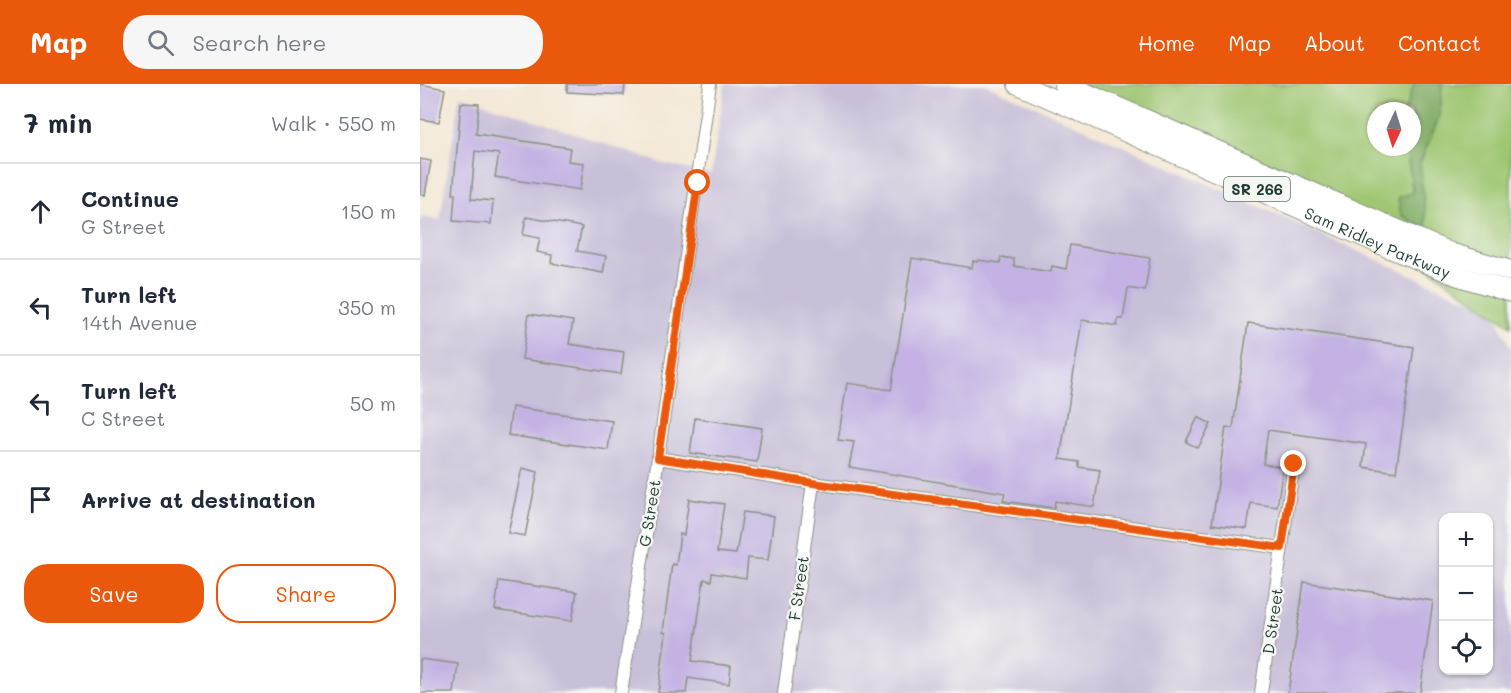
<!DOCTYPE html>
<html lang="en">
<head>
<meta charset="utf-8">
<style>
  body { margin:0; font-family:Mali,sans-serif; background:#f6f6f7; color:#1f2937 }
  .controls { position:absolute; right:18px; bottom:18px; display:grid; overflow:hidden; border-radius:12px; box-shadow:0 2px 4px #0004 }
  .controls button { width:54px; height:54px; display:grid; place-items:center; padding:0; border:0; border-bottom:2px solid #e0e1e3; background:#fff; color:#1f2937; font:30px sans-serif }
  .compass { position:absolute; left:947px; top:18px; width:54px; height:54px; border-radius:50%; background:#fff; box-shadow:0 2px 4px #0004; rotate:184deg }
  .stop { position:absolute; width:18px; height:18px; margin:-14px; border:4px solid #ea580c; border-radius:50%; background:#fff }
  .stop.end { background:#ea580c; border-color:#fff; box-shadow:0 2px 6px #0008 }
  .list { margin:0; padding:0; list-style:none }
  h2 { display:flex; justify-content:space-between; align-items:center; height:78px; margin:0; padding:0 24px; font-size:26px }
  h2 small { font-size:20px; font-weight:400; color:#747a83 }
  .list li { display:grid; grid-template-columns:39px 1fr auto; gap:18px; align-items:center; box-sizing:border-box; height:96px; padding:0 24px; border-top:2px solid #e0e1e3 }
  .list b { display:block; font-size:22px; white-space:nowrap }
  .list p { margin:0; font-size:20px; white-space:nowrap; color:#747a83 }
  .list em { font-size:20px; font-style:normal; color:#747a83 }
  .actions { display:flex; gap:12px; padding:18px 24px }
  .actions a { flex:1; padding:14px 0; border:2px solid #ea580c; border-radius:24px; text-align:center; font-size:21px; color:#ea580c }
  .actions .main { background:#ea580c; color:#fff }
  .icon { flex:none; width:33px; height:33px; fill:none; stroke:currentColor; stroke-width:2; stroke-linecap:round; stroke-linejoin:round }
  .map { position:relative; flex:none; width:1091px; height:609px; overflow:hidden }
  header { display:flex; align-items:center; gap:36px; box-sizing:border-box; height:84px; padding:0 30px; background:#ea580c; color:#fff }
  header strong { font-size:28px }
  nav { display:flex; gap:33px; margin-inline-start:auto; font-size:21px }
  .search { width:420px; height:54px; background:#f6f6f7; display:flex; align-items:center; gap:15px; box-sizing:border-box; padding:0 21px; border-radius:24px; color:#747a83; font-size:22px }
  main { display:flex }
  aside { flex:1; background:#fff }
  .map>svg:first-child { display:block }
  .industrial { fill:#c8bfd8; fill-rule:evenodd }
  .green { fill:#9fc671; stroke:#5f8252; stroke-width:1.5; fill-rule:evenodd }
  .forest { fill:#7fab63; stroke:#4f744c; stroke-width:1.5 }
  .building { fill:#c3b2e3 }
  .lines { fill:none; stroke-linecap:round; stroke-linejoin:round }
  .minor-casing { stroke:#8a9284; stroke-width:14 }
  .primary-casing { stroke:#8a9284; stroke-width:22 }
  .minor { stroke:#fff; stroke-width:12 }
  .primary { stroke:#fff; stroke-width:20 }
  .route { stroke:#ea580c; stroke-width:8 }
  .labels { text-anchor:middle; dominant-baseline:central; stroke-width:4.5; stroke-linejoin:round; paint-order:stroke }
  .shield { fill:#f6f6f2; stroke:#60746d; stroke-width:1.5 }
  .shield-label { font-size:15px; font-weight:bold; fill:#1f3d34 }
  .street-label { font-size:16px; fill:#1f3d34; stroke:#f6f6f2 }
</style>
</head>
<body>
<header>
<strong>Map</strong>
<div class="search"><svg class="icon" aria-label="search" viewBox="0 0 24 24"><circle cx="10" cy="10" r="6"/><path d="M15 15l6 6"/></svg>Search here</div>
<nav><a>Home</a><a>Map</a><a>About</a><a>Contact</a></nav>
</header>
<main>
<aside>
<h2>7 min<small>Walk · 550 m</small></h2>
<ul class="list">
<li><svg class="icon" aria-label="ahead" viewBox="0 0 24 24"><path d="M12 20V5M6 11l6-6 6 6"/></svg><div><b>Continue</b><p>G Street</p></div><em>150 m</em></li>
<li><svg class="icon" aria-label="left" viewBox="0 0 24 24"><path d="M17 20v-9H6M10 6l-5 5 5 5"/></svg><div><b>Turn left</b><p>14th Avenue</p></div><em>350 m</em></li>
<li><svg class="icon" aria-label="left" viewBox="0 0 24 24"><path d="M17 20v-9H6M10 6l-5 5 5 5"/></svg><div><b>Turn left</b><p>C Street</p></div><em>50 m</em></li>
<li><svg class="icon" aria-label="arrive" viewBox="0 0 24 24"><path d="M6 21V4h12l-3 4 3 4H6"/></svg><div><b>Arrive at destination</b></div></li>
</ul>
<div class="actions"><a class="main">Save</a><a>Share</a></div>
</aside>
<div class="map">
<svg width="1091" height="609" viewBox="0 0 1091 609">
  <rect width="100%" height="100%" fill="#f6f6f2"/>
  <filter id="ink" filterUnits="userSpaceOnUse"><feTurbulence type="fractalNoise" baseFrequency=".0167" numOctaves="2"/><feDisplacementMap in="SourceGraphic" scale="12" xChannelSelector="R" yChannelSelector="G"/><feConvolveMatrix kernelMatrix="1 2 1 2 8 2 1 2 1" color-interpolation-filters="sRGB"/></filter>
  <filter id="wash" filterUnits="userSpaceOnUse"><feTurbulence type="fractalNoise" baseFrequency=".008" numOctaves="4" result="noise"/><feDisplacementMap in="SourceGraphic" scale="24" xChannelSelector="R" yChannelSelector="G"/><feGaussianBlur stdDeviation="1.35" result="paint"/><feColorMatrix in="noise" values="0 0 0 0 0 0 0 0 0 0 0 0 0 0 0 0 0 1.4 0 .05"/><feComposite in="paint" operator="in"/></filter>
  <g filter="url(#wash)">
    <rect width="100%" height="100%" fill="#f4e7d3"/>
    <path class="industrial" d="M305 0H565L1036 211 1072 223 1091 264V609H0V133L20 136 40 11 244 80 291 90ZM1024 434H1068V586H1024Z"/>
    <path class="green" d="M662 0H1091V242L963 152ZM956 27H992V63H956Z"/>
    <path class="forest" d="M994 0H1022L1020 31 1000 79 1007 146 981 131 978 113 993 109 986 63H992V27H985Z"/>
    <g id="blocks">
      <path class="building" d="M0 0 25 5 19 38 0 35Z
        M147 0H205L204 11 147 8Z
        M41 19 59 20 56 50 150 64 148 77 164 79 160 106 75 93 79 70 55 67 51 115 73 117 71 140 33 137 35 110H33Z
        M0 75 11 77 5 111 0 110Z
        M106 133 162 143 157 167 186 172 183 189 131 179 132 171 117 168 120 154 103 151Z
        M650 161 730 174 725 207 708 204 703 235H698L697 242 662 236 640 375 659 378V383L680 386 674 423 635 417 634 424 583 417 585 409 429 383 434 358 418 356 427 299 471 306 492 174 552 184 553 177 558 178V176L580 179 581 173 594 175V182L631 188 632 182 646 185Z
        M109 230 153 237 149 260 204 268 201 290 102 275Z
        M828 239 994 263 976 388 943 383 946 360 848 346 843 380 863 383 857 423 831 419 827 445 792 440 806 343 813 344Z
        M92 323 192 337 188 366 88 351Z
        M778 333 791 340 778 364 766 358Z
        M275 334 342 344 337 378 270 369Z
        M102 384 118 388 105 452 88 449Z
        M269 415 304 420 297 468 316 470 323 428 354 432 348 476 328 474 326 494 292 489 291 497 284 495 272 577 311 582 309 600 268 594 266 609H238L246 549 243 548 252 480 256 481 260 450 264 451Z
        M79 497 157 508 152 537 75 526Z
        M884 498 1013 517 1000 609H868Z
        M0 575 38 580 34 609H0Z"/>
    </g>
  </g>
  <g filter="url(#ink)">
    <use href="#blocks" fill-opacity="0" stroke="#8a9284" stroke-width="1.5"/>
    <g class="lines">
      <defs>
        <path id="minor" d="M238 374 393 399 862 464
          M201 609 238 374 290 0
          M364 609 393 399
          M841 609 874 379"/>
        <g id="primary">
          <path id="s1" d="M598 0 970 164 1039 192 1091 208"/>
          <path d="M644 0 1030 169 1091 187"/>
        </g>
      </defs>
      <use href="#minor" class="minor-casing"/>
      <use href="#primary" class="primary-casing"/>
      <use href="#minor" class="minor"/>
      <use href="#primary" class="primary"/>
    </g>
  </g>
  <g class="lines" filter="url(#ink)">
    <path class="route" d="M278 99 238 374 393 399 862 464 874 380"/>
  </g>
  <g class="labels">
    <rect class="shield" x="804" y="93" width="66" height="24" rx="4.5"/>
    <g class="shield-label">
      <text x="837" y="105">SR 266</text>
    </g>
    <g class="street-label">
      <text stroke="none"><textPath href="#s1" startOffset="393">Sam Ridley Parkway</textPath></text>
      <text transform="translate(229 429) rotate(-81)">G Street</text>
      <text transform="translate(378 504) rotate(-82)">F Street</text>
      <text transform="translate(852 537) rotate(-82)">D Street</text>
    </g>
  </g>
</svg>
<div class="controls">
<button>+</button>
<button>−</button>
<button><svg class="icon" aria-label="locate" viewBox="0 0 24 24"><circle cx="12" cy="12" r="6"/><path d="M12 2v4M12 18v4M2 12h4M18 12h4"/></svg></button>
</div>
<svg class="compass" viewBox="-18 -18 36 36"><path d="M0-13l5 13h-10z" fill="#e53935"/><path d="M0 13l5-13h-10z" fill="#747a83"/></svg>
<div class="stop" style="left:278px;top:99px"></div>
<div class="stop end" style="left:874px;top:380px"></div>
</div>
</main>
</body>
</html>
